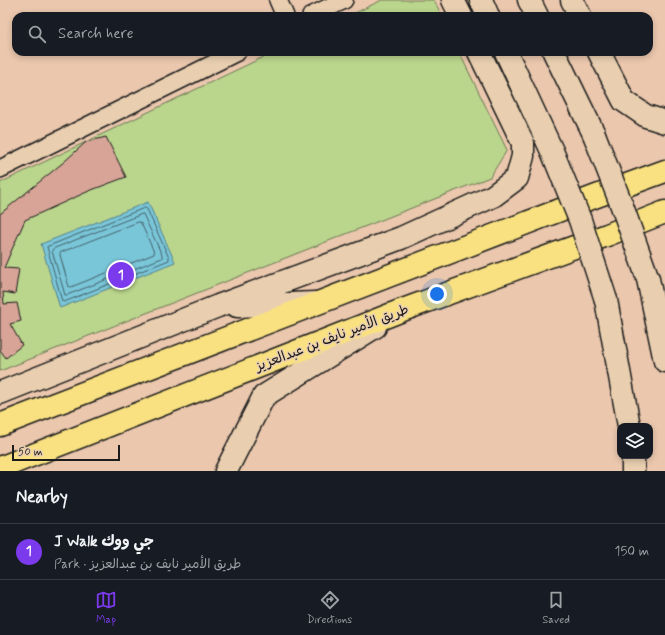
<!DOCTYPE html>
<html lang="en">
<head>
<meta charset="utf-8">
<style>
  body { margin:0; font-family:Mynerve,"Playpen Sans Arabic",sans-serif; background:#20242c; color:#f1f3f6 }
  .controls { position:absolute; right:12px; bottom:12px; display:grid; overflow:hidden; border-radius:8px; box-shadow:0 2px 6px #0003 }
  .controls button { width:36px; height:36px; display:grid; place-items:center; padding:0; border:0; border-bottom:1px solid #363941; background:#171b24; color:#f1f3f6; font:20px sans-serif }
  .scale { position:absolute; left:12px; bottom:10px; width:108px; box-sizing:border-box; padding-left:4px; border:2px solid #1c1c1c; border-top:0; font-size:11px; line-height:14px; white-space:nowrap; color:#1c1c1c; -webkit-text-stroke:3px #e9cfb0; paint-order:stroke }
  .you { position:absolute; left:437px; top:294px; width:14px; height:14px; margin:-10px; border:3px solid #fff; border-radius:50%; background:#1a73e8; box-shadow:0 0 0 6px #1a73e833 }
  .badge { display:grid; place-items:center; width:26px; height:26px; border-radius:50%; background:#7c3aed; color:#fff; font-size:13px; font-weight:700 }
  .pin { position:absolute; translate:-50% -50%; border:2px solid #fff; box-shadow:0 1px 4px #0006 }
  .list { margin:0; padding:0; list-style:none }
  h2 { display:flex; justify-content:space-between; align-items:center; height:52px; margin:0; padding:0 16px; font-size:17px }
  h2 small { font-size:13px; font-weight:400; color:#9ea1a6 }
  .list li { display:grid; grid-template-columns:26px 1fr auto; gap:12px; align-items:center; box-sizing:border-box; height:56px; padding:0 16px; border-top:1px solid #363941 }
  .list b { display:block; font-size:15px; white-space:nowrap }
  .list p { margin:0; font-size:13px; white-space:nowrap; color:#9ea1a6 }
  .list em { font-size:13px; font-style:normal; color:#9ea1a6 }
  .icon { flex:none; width:22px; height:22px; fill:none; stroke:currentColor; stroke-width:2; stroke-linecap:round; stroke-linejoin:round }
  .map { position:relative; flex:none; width:665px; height:471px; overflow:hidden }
  .search { position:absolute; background:#171b24; box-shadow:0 2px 6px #0003; left:12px; right:12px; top:12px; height:44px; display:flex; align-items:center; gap:10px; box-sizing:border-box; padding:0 14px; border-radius:12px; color:#9ea1a6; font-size:15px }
  .sheet { height:108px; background:#171b24 }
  nav { display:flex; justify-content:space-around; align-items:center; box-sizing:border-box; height:56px; border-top:1px solid #363941; background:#171b24; font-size:11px; color:#9ea1a6 }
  nav a { display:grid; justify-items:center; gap:2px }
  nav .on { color:#7c3aed }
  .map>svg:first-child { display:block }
  .green { fill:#bad58c; stroke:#6b7854 }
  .water { fill:#7ac6d9; stroke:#54828d }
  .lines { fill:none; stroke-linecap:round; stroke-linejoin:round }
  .shore { stroke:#426068; stroke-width:1 }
  .building { fill:#d7a497; stroke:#1c1c1c }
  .street-casing { stroke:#1c1c1c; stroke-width:20 }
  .secondary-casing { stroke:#1c1c1c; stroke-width:25 }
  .highway-casing { stroke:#1c1c1c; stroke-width:25 }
  .street { stroke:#e9cfb0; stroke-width:17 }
  .secondary { stroke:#e9cfb0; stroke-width:22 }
  .highway { stroke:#f9e181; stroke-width:22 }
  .secondary-bridge-casing { stroke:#1c1c1c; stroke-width:25; stroke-linecap:butt }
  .secondary-bridge { stroke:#e9cfb0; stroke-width:22 }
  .labels { text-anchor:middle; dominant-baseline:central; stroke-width:3; stroke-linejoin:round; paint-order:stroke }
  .street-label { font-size:14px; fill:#1c1c1c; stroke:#e9cfb0 }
</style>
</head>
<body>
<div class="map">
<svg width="665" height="471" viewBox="0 0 665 471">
  <rect width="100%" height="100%" fill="#eac7ad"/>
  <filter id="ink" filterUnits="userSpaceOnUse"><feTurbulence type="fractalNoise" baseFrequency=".025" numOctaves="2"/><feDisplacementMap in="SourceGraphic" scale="8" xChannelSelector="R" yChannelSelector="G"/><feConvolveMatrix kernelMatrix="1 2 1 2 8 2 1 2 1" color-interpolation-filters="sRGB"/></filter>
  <g filter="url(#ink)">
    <path class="green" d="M382 0H434L442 16H349Z
      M274 52H459L507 150 490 177 0 371V183Z"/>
    <path class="water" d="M148 202 175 262 60 308 41 244Z"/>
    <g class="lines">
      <path class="shore" d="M145 208 147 209 169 258V260L64 302 62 301 47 247Z
        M143 214 162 255V258L67 295H65L52 251 53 249Z
        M139 222 141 223 154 252V254L71 287H69L60 255V253Z"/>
    </g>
    <path class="building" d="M106 137 126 177 89 191 25 220 13 247 4 268 19 269 15 294 3 292 4 304 17 303 21 321 10 324 22 345 6 358 0 350V214L65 161 86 142Z"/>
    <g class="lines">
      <defs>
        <path id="street" d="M278 0 285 16
          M311 16 344 0
          M0 169 237 52"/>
        <path id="secondary" d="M453 0 461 16
          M481 0 488 16
          M529 0 537 16
          M572 0 580 16
          M506 52 552 151
          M554 52 594 134
          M599 52 624 101 646 116 665 122
          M648 279 665 361
          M606 300 629 426
          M237 306 315 303
          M0 393 218 306 401 238 493 196 517 178 523 156V143L479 52
          M226 471 264 396 375 327
          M633 471V456"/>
        <path id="highway" d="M0 425 594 197 665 171
          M0 468 400 311 607 235 665 212"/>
      </defs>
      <use href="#street" class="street-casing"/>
      <use href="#secondary" class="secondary-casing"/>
      <use href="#highway" class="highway-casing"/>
      <use href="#street" class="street"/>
      <use href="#secondary" class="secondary"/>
      <use href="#highway" class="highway"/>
      <defs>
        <path id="secondary-bridge" d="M594 134 622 206 648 279
          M552 151 580 220 606 300"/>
      </defs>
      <use href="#secondary-bridge" class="secondary-bridge-casing"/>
      <use href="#secondary-bridge" class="secondary-bridge"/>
    </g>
  </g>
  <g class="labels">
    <g class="street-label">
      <text transform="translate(332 338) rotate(-21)">طريق الأمير نايف بن عبدالعزيز</text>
    </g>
  </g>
</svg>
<div class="controls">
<button><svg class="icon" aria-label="layers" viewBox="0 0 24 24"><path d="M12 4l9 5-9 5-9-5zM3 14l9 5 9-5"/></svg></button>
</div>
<div class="scale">50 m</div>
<div class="you"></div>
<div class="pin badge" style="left:121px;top:275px">1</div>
<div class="search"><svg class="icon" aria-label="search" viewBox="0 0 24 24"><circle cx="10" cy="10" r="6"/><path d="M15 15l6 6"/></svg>Search here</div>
</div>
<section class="sheet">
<h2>Nearby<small></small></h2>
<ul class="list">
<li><span class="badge">1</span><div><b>J Walk جي ووك</b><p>Park · طريق الأمير نايف بن عبدالعزيز</p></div><em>150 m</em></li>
</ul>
</section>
<nav>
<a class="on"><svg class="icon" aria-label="map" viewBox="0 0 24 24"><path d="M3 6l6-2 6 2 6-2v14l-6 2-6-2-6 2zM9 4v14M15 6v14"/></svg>Map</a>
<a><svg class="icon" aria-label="directions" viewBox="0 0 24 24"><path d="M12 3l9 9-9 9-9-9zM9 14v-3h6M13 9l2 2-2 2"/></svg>Directions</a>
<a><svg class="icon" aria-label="saved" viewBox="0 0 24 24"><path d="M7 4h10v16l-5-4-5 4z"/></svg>Saved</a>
</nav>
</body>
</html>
